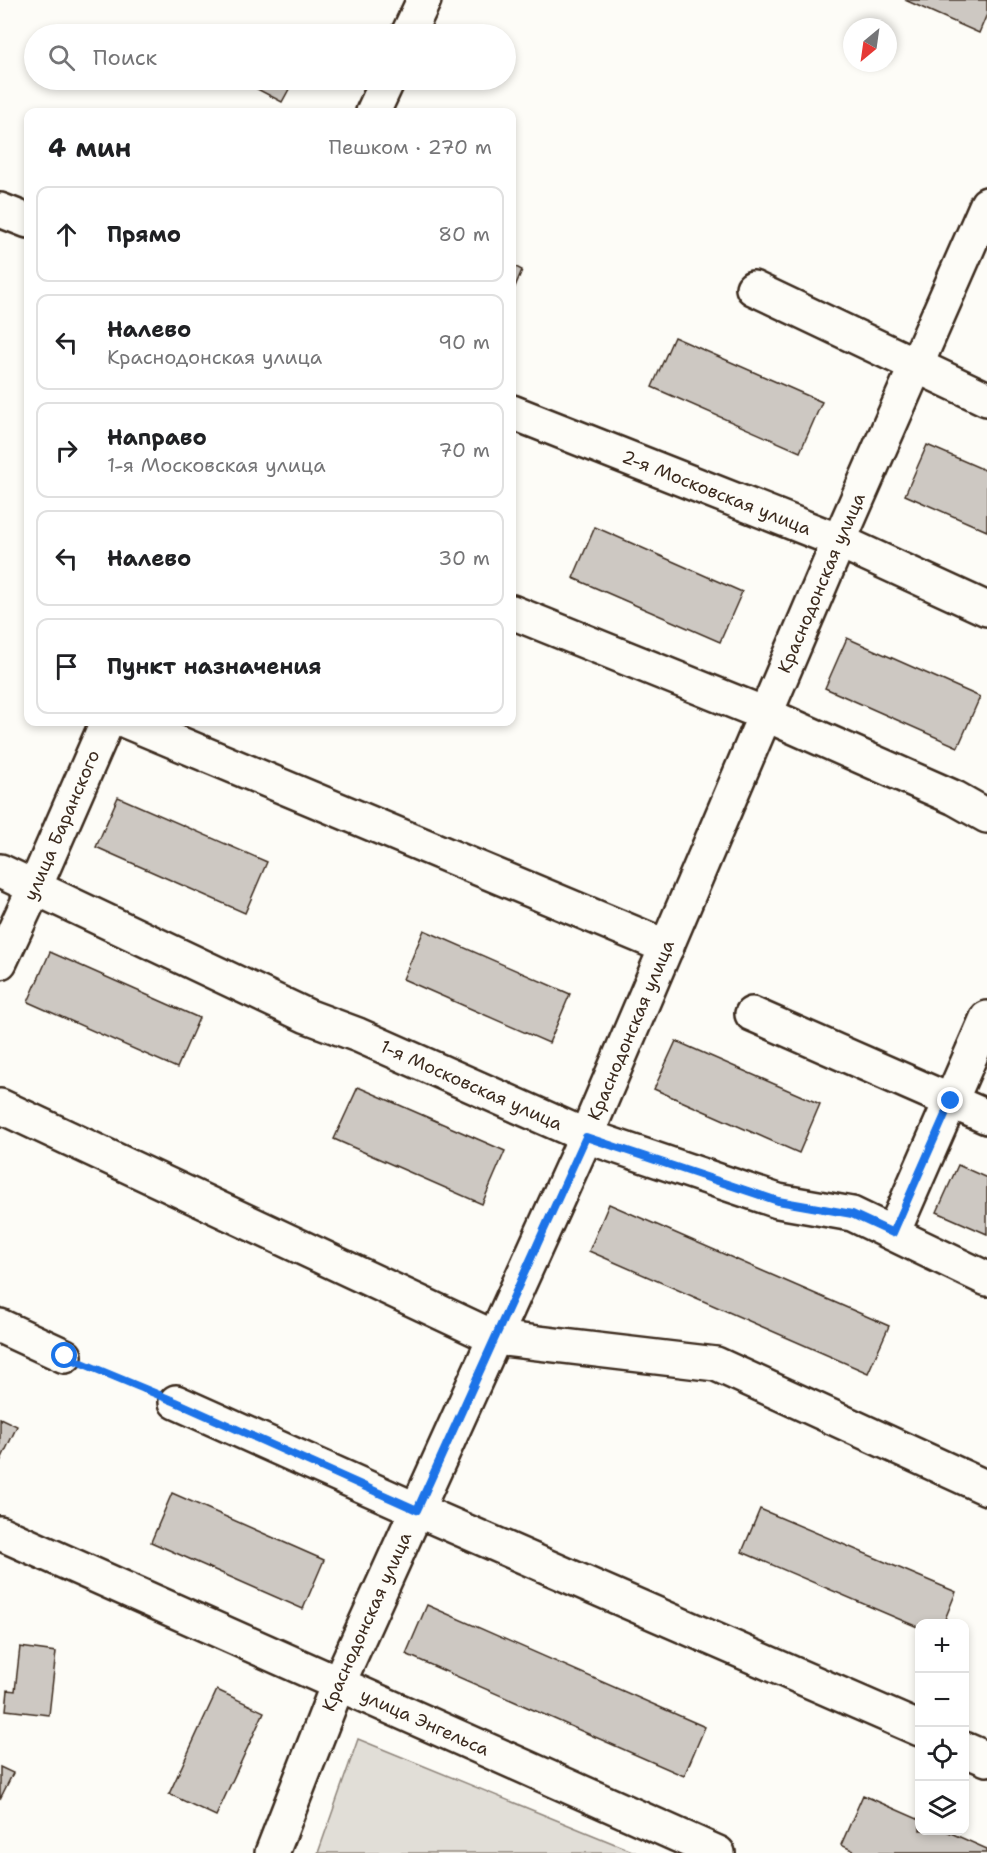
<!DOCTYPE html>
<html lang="ru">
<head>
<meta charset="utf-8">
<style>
  body { margin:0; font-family:"Shantell Sans",sans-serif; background:#f2f2f2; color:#202124 }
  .controls { position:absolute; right:18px; bottom:18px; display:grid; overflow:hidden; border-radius:12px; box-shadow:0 3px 9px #0003 }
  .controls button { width:54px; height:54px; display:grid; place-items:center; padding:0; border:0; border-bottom:2px solid #e0e0e0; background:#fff; color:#202124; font:30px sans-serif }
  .compass { position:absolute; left:843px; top:18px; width:54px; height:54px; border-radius:50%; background:#fff; box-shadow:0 3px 9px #0003; rotate:209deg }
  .stop { position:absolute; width:18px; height:18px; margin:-14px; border:4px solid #1a73e8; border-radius:50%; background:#fff }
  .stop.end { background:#1a73e8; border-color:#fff; box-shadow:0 2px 6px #0008 }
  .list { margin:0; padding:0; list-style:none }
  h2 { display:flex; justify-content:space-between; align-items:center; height:78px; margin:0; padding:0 24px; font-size:26px }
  h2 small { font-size:20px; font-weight:400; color:#757577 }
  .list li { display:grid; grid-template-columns:39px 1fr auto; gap:18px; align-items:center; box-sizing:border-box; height:96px; margin:0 12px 12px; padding:0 12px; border:2px solid #e0e0e0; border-radius:12px }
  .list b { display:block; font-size:22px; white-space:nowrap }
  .list p { margin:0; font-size:20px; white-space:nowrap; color:#757577 }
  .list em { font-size:20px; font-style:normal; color:#757577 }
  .icon { flex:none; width:33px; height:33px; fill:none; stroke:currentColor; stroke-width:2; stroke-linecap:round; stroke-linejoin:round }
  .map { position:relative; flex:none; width:987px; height:1853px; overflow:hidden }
  .search { position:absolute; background:#fff; box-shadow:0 3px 9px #0003; left:24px; top:24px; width:492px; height:66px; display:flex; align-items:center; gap:15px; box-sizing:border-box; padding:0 21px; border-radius:33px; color:#757577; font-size:22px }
  .panel { position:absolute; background:#fff; box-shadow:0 3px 9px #0003; left:24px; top:108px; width:492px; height:618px; border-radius:12px }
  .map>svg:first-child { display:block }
  .green { fill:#e1ded7; stroke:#8e847a; stroke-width:1.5 }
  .building { fill:#cdc8c2; stroke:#3b2a1e; stroke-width:1.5 }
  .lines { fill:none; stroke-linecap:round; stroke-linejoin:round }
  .minor-casing { stroke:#3b2a1e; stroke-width:38 }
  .path { stroke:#3b2a1e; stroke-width:4; stroke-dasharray:1.5 4.5; stroke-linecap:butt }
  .minor { stroke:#fdfcf7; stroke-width:33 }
  .route { stroke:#1a73e8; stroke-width:8 }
  .labels { text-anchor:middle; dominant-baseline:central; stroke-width:4.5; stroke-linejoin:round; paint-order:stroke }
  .street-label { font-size:18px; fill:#3b2a1e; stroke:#fdfcf7 }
</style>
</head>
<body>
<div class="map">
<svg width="987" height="1853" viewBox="0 0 987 1853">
  <rect width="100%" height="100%" fill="#fdfcf7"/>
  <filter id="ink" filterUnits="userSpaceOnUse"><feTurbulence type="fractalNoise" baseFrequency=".0167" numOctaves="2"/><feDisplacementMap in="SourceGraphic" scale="12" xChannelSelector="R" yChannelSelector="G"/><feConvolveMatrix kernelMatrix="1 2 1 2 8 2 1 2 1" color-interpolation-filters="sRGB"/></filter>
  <g filter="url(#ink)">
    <path class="green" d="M358 1739 637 1853H318Z"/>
    <path class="building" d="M905 0H987V14L979 33Z
      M242 80H294L282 102 242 81Z
      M512 265 522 270 512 294Z
      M674 337 822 402 800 452 652 387Z
      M927 445 987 471V531L905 495Z
      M595 527 742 592 720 642 573 578Z
      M847 638 980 697 958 747 825 688Z
      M118 797 267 862 245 913 96 847Z
      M424 930 570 994 549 1043 403 979Z
      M50 952 199 1018 177 1068 28 1002Z
      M676 1041 820 1104 799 1153 654 1089Z
      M358 1087 505 1151 482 1204 334 1139Z
      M958 1165 987 1178V1234L937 1212Z
      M609 1204 889 1326 868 1373 589 1251Z
      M0 1418 17 1426 0 1462Z
      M172 1493 324 1560 303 1609 151 1542Z
      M760 1509 956 1592 943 1624H920V1628L742 1552Z
      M427 1605 705 1727 684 1776 406 1654Z
      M20 1647 56 1652 49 1715 6 1710 8 1690 15 1691Z
      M217 1690 264 1712 216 1816 169 1794Z
      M0 1767 13 1773 0 1799Z
      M863 1795 920 1820V1830H944L987 1849V1853H858L841 1845Z"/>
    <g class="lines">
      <defs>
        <g id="minor">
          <path d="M408 34 424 0"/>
          <path d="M373 112 388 80"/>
          <path d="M0 210 28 221"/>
          <path d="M753 288 987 399"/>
          <path id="s1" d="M512 412 839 541 987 609"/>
          <path d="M512 612 765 714 955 798 987 816"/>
          <path d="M128 722 667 947"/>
          <path id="s2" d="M0 871 307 1016 358 1035 586 1136 778 1201 852 1214 987 1279"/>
          <path id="s3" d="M0 962 35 887 107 722"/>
          <path d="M752 1014 987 1117"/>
          <path d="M0 1106 495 1338 716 1364 987 1488"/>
          <path d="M893 1233 987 1018"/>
          <path d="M0 1326 65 1356"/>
          <path d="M176 1402 417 1510 920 1729"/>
          <path id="s4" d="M0 1533 718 1853"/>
          <path d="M964 1749 987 1759"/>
          <path id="s5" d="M272 1853 338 1684 586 1136 839 541 987 204"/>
        </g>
      </defs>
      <use href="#minor" class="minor-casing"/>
      <path class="path" d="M93 1368 147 1390"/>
      <use href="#minor" class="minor"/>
    </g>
  </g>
  <g class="lines" filter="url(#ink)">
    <path class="route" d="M65 1356 176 1402 417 1510 586 1137 778 1201 852 1214 893 1233 951 1101"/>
  </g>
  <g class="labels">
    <g class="street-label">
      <text stroke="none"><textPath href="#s1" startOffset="220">2-я Московская улица</textPath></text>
      <text stroke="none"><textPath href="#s5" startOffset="1384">Краснодонская улица</textPath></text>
      <text stroke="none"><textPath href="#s3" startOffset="150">улица Баранского</textPath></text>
      <text stroke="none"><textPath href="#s5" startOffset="898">Краснодонская улица</textPath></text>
      <text stroke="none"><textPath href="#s2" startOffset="518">1-я Московская улица</textPath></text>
      <text stroke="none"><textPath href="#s5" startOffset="250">Краснодонская улица</textPath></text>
      <text stroke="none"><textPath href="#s4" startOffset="465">улица Энгельса</textPath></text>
    </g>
  </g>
</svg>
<div class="controls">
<button>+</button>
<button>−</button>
<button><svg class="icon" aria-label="locate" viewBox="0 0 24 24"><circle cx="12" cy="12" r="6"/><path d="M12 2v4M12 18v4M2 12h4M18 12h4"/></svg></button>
<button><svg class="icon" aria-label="layers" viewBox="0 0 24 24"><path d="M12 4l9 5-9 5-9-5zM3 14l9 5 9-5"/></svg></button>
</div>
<svg class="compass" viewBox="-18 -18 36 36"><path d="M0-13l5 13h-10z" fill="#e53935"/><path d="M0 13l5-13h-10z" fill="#757577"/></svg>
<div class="stop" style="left:65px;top:1356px"></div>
<div class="stop end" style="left:951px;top:1101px"></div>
<div class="search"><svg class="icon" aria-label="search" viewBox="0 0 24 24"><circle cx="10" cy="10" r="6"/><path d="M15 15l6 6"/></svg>Поиск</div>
<section class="panel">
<h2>4 мин<small>Пешком · 270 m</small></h2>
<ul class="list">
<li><svg class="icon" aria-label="ahead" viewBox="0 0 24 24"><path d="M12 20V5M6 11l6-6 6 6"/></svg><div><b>Прямо</b></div><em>80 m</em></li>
<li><svg class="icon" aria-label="left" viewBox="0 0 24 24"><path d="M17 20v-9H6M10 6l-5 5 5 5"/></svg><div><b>Налево</b><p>Краснодонская улица</p></div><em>90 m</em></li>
<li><svg class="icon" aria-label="right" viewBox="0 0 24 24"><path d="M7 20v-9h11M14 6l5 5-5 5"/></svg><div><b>Направо</b><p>1-я Московская улица</p></div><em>70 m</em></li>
<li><svg class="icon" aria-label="left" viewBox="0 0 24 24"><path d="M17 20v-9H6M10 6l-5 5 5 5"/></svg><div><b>Налево</b></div><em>30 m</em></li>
<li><svg class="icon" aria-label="arrive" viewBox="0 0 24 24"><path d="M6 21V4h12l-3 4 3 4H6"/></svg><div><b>Пункт назначения</b></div></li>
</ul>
</section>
</div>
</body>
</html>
